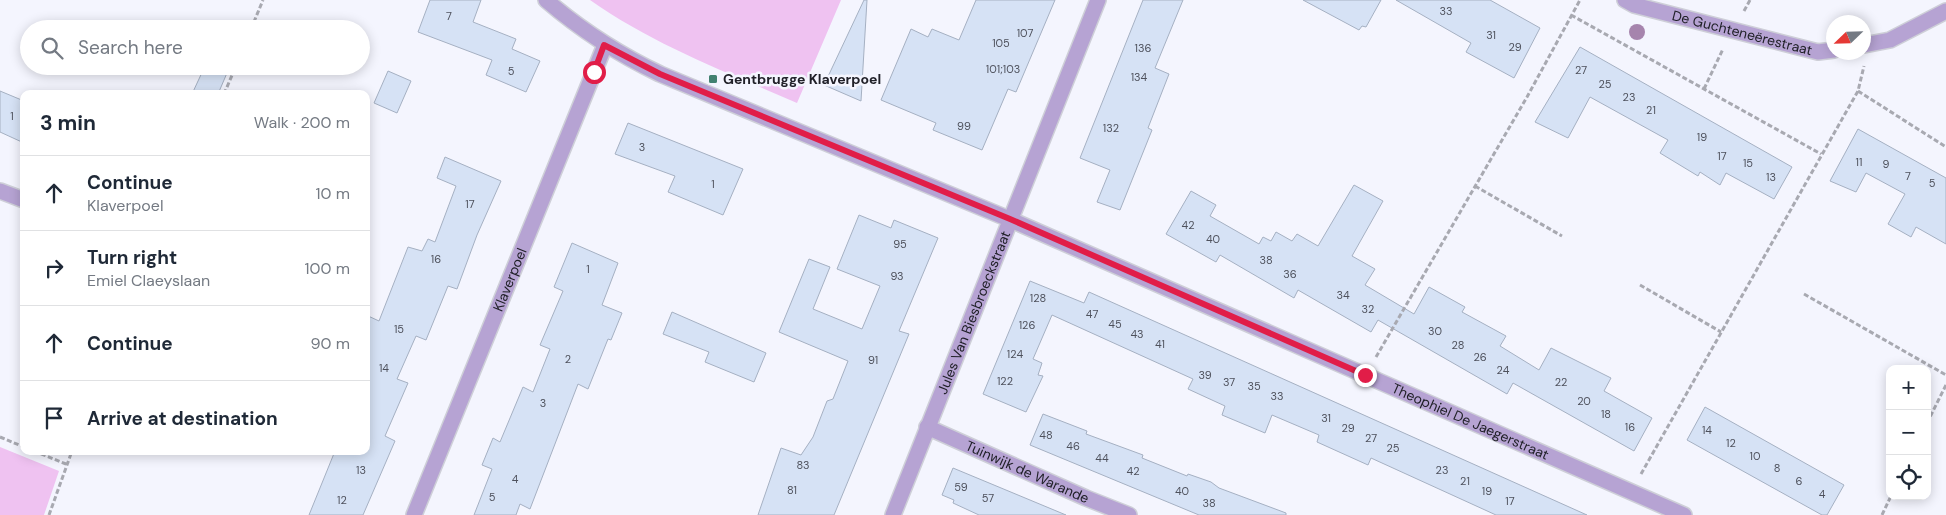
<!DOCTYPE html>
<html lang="en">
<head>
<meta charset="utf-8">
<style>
  body { margin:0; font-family:"DM Sans",sans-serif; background:#f6f6f7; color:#1f2937 }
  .controls { position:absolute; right:15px; bottom:15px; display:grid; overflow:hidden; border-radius:10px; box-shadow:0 2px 12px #0003 }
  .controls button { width:45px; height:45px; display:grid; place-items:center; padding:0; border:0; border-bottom:1px solid #e0e1e3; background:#fff; color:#1f2937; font:25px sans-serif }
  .compass { position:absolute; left:1826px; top:15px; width:45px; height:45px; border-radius:50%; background:#fff; box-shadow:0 2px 12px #0003; rotate:247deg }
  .stop { position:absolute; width:15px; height:15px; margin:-11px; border:4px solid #e11d48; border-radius:50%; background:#fff }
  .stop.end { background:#e11d48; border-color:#fff; box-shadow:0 1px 5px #0008 }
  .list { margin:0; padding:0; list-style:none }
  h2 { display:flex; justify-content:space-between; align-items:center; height:65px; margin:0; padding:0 20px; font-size:21px }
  h2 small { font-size:16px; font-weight:400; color:#747a83 }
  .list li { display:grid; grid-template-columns:32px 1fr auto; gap:15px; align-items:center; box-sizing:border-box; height:75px; padding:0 20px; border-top:1px solid #e0e1e3 }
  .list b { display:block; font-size:19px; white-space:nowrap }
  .list p { margin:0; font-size:16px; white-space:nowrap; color:#747a83 }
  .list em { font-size:16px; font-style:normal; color:#747a83 }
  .icon { flex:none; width:28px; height:28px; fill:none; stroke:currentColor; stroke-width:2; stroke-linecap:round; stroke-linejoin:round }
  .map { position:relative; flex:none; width:1946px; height:515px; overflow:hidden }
  .search { position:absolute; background:#fff; box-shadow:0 2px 12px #0003; left:20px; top:20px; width:350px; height:55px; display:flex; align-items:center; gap:12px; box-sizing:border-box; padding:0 18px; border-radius:28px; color:#747a83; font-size:19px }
  .panel { position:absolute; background:#fff; box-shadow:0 2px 12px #0003; left:20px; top:90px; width:350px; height:365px; border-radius:10px }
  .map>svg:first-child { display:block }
  .green { fill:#efc2f1 }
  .building { fill:#d6e2f5; stroke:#a5b0c2 }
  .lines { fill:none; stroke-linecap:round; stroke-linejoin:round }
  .minor-casing { stroke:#cecfd8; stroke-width:18 }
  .path { stroke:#a8a9b1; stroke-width:3; stroke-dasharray:5 2.5; stroke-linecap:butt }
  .minor { stroke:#b6a3d3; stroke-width:15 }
  .tree { fill:#a684ad }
  .route { stroke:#e11d48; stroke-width:6 }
  .poi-dot { fill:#418170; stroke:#f4f5fe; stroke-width:2 }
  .labels { text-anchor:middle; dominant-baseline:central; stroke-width:5; stroke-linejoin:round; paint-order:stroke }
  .number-label { font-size:11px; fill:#4e515c }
  .street-label { font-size:14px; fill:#212129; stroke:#f4f5fe }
  .poi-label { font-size:14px; font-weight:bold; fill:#212129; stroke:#f4f5fe; text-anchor:start }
</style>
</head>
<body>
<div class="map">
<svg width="1946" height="515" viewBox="0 0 1946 515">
  <rect width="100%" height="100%" fill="#f4f5fe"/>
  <path class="green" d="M590 0H841L797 103C726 72 654 45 590 0Z
    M0 447 59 471 44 515H0Z"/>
  <path class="building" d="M430 0H481L473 22 516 39 512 49 540 61 526 92 486 75 492 60 418 32Z
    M864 0H867L861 101 824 85Z
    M976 0H1055L1016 92 1008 89 982 150 933 130 936 123 881 100 911 29 928 37 932 29 959 40Z
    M1143 0H1183L1155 68 1169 74 1148 128 1152 130 1120 210 1097 202 1110 170 1080 158Z
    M1303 0H1381L1366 27 1362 26 1359 30Z
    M1396 0H1490L1540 28 1514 78 1466 52 1471 43Z
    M1580 47 1792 167 1774 199 1726 173 1720 185 1700 172 1698 176 1660 153 1668 140 1590 97 1568 138 1535 122Z
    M205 66H230L218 94H192Z
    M388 71 411 81 397 113 374 103Z
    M0 91 24 101V143L0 132Z
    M628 123 743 169 723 215 668 192 675 176 615 154Z
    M1858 129 1946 178V244L1916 227 1911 237 1888 224 1905 194 1866 173 1856 192 1830 181Z
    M445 157 501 181 477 235 457 289 448 286 426 340 416 336 397 379 408 383 385 436 395 441 363 515H309L335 451H366V315L379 321 408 247 422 251 428 239 435 242 456 186 437 178Z
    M1354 185 1383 201 1352 256 1375 269 1365 285 1414 314 1429 287 1465 307 1462 312 1506 336 1500 346 1539 370 1551 348 1611 378 1604 391 1652 418 1634 451 1513 383 1507 394 1378 320 1371 332 1298 290 1294 298 1220 255 1216 262 1166 234 1191 191 1216 205 1210 216 1259 244 1263 237 1271 241 1276 232 1292 241 1297 234 1318 246Z
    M859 215 891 228 894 220 938 238 899 331 909 334 834 515H758L781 448 801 455 813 437 827 401 833 399 848 361 779 332 809 259 830 267 813 309 862 329 880 286 837 269Z
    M572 243 618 263 602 305 622 313 611 340 608 339 588 389 578 384 530 509 520 504 516 515H474L492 469 482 465 493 438 500 442 523 387 533 392 550 349 540 345 563 291 554 287Z
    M1030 281 1084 303 1089 292 1587 515H1496L1371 458 1368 465 1317 442 1319 435 1272 415 1265 433 1222 415 1225 406 1188 389 1193 379 1052 315 1033 359 1042 363 1038 375 1043 376 1026 412 983 394Z
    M672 312 766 353 754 382 705 362 709 352 663 334Z
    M1705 407 1844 485 1827 515H1822L1687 440Z
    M1043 414 1087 431 1086 434 1143 455 1142 458 1187 476 1188 474 1211 482 1219 488 1286 513V515H1199L1030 445Z
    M953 468 1066 515H979L953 503 954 500 942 495Z"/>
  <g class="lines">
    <defs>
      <g id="minor">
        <path id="s1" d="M546 0C581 30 618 54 660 74L1009 219 1684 515"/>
        <path id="s2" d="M1625 0 1634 5 1818 52 1834 50"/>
        <path d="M1864 45 1890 40 1946 11"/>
        <path d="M0 191 24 200"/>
        <path id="s3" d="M927 427 1086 498 1129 515"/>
        <path id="s4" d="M414 515 605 45"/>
        <path id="s5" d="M893 515 1098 0"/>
      </g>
    </defs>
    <use href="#minor" class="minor-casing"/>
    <path class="path" d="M1744 11 1750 0
      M1571 15 1821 154
      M251 29 263 0
      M1704 89 1723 49
      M1858 91 1946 147
      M224 94 236 66
      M1475 186 1562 236
      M1640 285 1721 332
      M1804 294 1946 375
      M1376 357 1527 97 1580 0
      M1927 423 1946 385
      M0 437 24 447
      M34 451 66 464
      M1641 474 1858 91 1864 66
      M49 515 72 451
      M1882 515 1891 496"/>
    <use href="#minor" class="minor"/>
  </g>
  <circle class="tree" cx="1637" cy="32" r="8"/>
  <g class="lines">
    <path class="route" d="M594 72 604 45 660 74 1010 219 1365 375"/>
  </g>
  <rect class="poi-dot" x="708" y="74" width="10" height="10" rx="2.5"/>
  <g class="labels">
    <g class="number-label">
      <text x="1446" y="11">33</text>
      <text x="449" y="16">7</text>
      <text x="1025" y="33">107</text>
      <text x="1491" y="35">31</text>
      <text x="1001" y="43">105</text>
      <text x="1515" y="47">29</text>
      <text x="1143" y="48">136</text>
      <text x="1003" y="69">101;103</text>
      <text x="1581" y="70">27</text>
      <text x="511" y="71">5</text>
      <text x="1139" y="77">134</text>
      <text x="1605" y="84">25</text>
      <text x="1629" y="97">23</text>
      <text x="1651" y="110">21</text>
      <text x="12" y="116">1</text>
      <text x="964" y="126">99</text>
      <text x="1111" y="128">132</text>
      <text x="1702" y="137">19</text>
      <text x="642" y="147">3</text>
      <text x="1722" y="156">17</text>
      <text x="1859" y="162">11</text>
      <text x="1748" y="163">15</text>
      <text x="1886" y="164">9</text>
      <text x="1908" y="176">7</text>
      <text x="1771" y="177">13</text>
      <text x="1932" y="183">5</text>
      <text x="713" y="184">1</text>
      <text x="470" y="204">17</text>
      <text x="1188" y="225">42</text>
      <text x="1213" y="239">40</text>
      <text x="900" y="244">95</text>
      <text x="436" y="259">16</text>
      <text x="1266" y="260">38</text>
      <text x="588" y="269">1</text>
      <text x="1290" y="274">36</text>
      <text x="897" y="276">93</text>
      <text x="1343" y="295">34</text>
      <text x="1038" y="298">128</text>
      <text x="1368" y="309">32</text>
      <text x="1092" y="314">47</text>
      <text x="1115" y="324">45</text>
      <text x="1027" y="325">126</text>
      <text x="399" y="329">15</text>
      <text x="1435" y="331">30</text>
      <text x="1137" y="334">43</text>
      <text x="1160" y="344">41</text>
      <text x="1458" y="345">28</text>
      <text x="1015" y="354">124</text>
      <text x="1480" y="357">26</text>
      <text x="568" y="359">2</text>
      <text x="873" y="360">91</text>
      <text x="384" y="368">14</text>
      <text x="1503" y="370">24</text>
      <text x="1205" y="375">39</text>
      <text x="1005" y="381">122</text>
      <text x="1229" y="382">37</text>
      <text x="1561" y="382">22</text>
      <text x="1254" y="386">35</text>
      <text x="1277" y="396">33</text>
      <text x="1584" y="401">20</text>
      <text x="543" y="403">3</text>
      <text x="1606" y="414">18</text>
      <text x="1326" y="418">31</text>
      <text x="1630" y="427">16</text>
      <text x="1348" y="428">29</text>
      <text x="1707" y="430">14</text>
      <text x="1046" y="435">48</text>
      <text x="1371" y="438">27</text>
      <text x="1731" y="443">12</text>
      <text x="1073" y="446">46</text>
      <text x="1393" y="448">25</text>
      <text x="1755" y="456">10</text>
      <text x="1102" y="458">44</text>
      <text x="803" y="465">83</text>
      <text x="1777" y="468">8</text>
      <text x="361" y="470">13</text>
      <text x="1442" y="470">23</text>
      <text x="1133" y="471">42</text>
      <text x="515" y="479">4</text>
      <text x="1465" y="481">21</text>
      <text x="1799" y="481">6</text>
      <text x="961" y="487">59</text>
      <text x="792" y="490">81</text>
      <text x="1182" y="491">40</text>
      <text x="1487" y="491">19</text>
      <text x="1822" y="494">4</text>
      <text x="492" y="497">5</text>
      <text x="988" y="498">57</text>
      <text x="342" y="500">12</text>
      <text x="1510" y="501">17</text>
      <text x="1209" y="503">38</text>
    </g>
    <g class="street-label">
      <text stroke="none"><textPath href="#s2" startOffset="122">De Guchteneërestraat</textPath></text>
      <text stroke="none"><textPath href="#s4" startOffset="254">Klaverpoel</textPath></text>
      <text stroke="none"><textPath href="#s5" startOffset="218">Jules Van Biesbroeckstraat</textPath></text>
      <text stroke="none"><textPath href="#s1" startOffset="1018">Theophiel De Jaegerstraat</textPath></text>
      <text stroke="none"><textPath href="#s3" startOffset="110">Tuinwijk de Warande</textPath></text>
    </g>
    <g class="poi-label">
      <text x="723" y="79">Gentbrugge Klaverpoel</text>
    </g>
  </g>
</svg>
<div class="controls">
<button>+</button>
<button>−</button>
<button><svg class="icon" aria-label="locate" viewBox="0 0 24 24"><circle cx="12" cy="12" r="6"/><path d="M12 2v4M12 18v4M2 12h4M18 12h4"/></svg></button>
</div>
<svg class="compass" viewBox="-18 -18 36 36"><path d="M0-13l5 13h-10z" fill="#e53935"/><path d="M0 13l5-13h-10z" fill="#747a83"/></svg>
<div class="stop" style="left:594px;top:72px"></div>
<div class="stop end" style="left:1365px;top:375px"></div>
<div class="search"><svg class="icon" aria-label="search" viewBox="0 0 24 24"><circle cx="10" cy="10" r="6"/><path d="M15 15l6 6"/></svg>Search here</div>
<section class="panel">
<h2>3 min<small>Walk · 200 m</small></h2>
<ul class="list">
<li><svg class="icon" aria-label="ahead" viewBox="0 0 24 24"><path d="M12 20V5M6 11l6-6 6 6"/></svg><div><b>Continue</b><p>Klaverpoel</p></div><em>10 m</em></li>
<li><svg class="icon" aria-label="right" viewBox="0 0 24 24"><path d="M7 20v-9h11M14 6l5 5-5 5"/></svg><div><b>Turn right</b><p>Emiel Claeyslaan</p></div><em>100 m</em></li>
<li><svg class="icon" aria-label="ahead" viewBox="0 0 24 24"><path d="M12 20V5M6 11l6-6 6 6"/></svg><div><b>Continue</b></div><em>90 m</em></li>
<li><svg class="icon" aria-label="arrive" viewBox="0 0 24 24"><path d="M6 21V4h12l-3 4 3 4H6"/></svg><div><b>Arrive at destination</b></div></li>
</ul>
</section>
</div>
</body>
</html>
